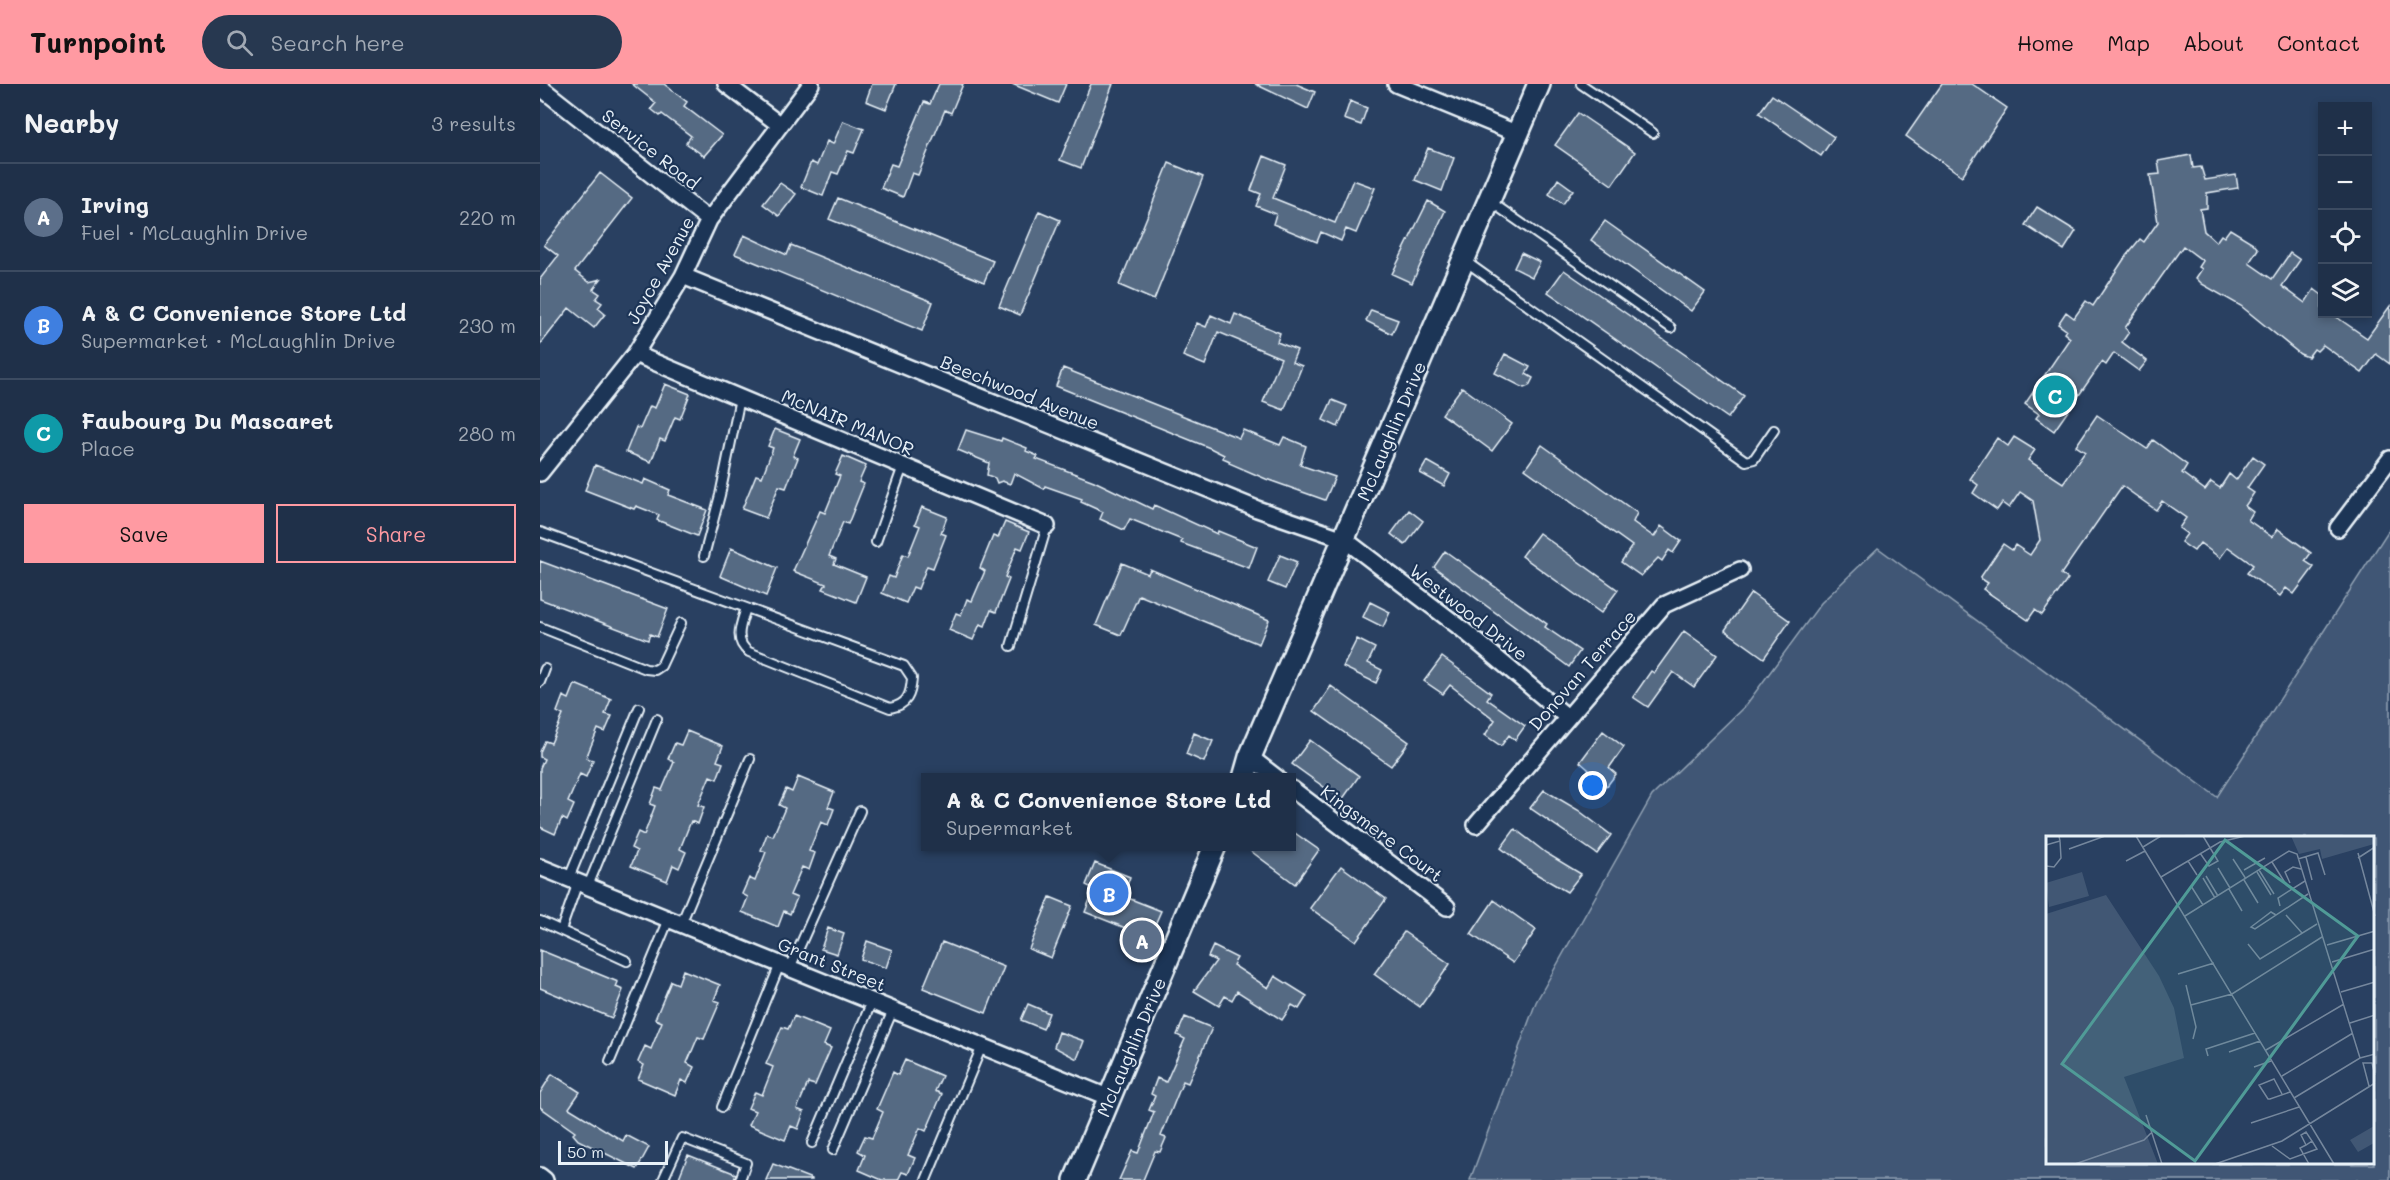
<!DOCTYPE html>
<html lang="en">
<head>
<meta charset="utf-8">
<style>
  body { margin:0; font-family:Mali,sans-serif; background:#273850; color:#f1f3f6 }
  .controls { position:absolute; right:18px; top:18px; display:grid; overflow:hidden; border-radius:0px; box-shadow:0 3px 9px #0003 }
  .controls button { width:54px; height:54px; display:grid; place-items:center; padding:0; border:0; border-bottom:2px solid #3c4b61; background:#1f3049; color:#f1f3f6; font:30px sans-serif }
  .scale { position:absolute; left:18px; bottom:15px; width:110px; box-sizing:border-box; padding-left:6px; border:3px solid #e8f1f8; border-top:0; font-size:16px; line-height:21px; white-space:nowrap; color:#e8f1f8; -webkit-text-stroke:4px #1d3557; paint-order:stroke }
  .you { position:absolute; left:1053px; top:702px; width:21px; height:21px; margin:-15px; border:4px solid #fff; border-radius:50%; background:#1a73e8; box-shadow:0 0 0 9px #1a73e833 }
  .badge { display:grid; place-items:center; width:39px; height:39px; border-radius:50%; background:#ff9aa2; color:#fff; font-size:20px; font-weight:700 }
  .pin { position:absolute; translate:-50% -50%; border:3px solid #fff; box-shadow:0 2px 6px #0006 }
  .popup { position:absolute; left:381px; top:689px; width:375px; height:78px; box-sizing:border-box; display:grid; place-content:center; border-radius:0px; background:#1f3049; filter:drop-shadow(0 2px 4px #0005); font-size:20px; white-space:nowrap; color:#a1a9b4 }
  .popup b { font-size:22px; color:#f1f3f6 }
  .popup::after { content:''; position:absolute; left:50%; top:100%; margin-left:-12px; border:12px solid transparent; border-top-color:#1f3049 }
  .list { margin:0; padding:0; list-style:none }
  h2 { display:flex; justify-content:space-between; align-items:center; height:78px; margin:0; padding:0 24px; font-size:26px }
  h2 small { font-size:20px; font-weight:400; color:#a1a9b4 }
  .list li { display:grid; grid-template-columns:39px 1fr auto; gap:18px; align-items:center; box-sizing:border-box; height:108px; padding:0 24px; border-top:2px solid #3c4b61 }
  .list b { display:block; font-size:22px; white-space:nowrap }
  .list p { margin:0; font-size:20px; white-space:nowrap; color:#a1a9b4 }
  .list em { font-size:20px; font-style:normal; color:#a1a9b4 }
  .actions { display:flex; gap:12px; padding:18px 24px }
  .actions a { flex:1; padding:14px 0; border:2px solid #ff9aa2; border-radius:0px; text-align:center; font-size:21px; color:#ff9aa2 }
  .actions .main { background:#ff9aa2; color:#111 }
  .icon { flex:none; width:33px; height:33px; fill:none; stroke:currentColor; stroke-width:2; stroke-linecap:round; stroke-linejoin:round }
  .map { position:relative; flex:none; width:1850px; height:1096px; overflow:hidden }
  header { display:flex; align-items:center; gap:36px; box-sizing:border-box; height:84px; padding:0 30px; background:#ff9aa2; color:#111 }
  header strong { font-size:28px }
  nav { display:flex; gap:33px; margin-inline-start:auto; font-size:21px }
  .search { width:420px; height:54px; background:#273850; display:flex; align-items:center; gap:15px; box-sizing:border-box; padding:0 21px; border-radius:33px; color:#a1a9b4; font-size:22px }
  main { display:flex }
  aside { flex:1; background:#1f3049 }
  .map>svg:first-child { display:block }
  .green { fill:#415774; stroke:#94a4b6; stroke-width:1.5; fill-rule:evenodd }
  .building { fill:#556a83; stroke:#e8f1f8; stroke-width:1.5 }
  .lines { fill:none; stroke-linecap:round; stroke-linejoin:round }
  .service-casing { stroke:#e8f1f8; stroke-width:12 }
  .minor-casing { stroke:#e8f1f8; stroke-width:20 }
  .secondary-casing { stroke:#e8f1f8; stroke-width:26 }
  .service { stroke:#1d3557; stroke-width:8 }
  .minor { stroke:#1d3557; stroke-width:15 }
  .secondary { stroke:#1d3557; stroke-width:21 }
  .labels { text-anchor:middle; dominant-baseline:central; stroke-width:4.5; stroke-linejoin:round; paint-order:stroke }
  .street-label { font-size:18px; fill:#e8f1f8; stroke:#1d3557 }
  .inset-road { fill:none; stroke:#75879d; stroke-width:1.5 }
  .view { fill:#509b97; fill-opacity:0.15; stroke:#509b97; stroke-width:3 }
  .inset-edge { fill:none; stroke:#e8f1f8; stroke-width:3 }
</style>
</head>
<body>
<header>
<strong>Turnpoint</strong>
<div class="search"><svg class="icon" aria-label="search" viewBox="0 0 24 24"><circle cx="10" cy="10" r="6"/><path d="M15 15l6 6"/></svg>Search here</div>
<nav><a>Home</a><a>Map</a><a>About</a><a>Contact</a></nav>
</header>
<main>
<aside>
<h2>Nearby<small>3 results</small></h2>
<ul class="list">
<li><span class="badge" style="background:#5c6f8a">A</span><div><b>Irving</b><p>Fuel · McLaughlin Drive</p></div><em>220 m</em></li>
<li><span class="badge" style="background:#3f7fe0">B</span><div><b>A &amp; C Convenience Store Ltd</b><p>Supermarket · McLaughlin Drive</p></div><em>230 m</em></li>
<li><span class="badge" style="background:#0f9aa8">C</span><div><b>Faubourg Du Mascaret</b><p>Place</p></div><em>280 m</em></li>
</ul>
<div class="actions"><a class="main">Save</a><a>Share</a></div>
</aside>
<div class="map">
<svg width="1850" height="1096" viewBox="0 0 1850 1096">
  <rect width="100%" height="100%" fill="#294061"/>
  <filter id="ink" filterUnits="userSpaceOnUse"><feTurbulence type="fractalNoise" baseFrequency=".0167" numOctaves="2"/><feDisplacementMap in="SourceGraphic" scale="12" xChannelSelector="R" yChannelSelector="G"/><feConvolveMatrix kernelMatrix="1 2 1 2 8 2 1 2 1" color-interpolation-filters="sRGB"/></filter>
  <g filter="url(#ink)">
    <path class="green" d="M1850 444V1096H930L996 918 1112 712 1206 621 1281 519 1338 464 1677 713ZM1508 754H1834V1080H1508Z"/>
    <path class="building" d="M92 0H124L147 18 144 22 182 51 164 72 146 59 151 52 122 30 120 32 111 25 116 19Z
      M332 0H356L346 25 326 17Z
      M399 0H423L411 29 405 26 378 91 372 89 363 113 341 104 351 80 357 82 384 18 390 20Z
      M472 0H526L518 19Z
      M551 0H573L541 84 520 76Z
      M715 0H756L775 8 768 25Z
      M1402 0H1432L1467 24 1422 92 1366 52Z
      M1232 11 1294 53 1281 72 1219 29Z
      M810 17 827 24 821 41 804 35Z
      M1038 29 1095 68 1072 101 1015 61Z
      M303 37 324 45 314 69 308 67 298 90 292 88 283 112 261 103 271 78 277 81 287 57 293 60Z
      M888 64 914 74 902 107 875 96Z
      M1651 71 1653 84 1661 83 1665 96 1696 91 1698 104 1667 109V124L1660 125 1664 147 1676 158 1681 151 1684 153 1690 145 1713 159 1718 165 1709 179 1732 195 1750 169 1760 176 1742 202 1765 219 1774 205 1782 211V230H1792L1827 254 1850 222V280L1836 270 1822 289 1783 261 1777 267 1774 265 1768 273 1760 270 1701 222 1662 200 1656 194 1662 185 1659 183 1663 177 1643 162 1585 244 1589 248 1582 258 1607 277 1599 287 1574 269 1566 281 1562 278 1514 347 1496 334 1499 330 1485 320 1530 254 1524 249 1526 246 1518 240 1526 228 1534 234 1546 217 1553 222 1586 172 1600 155 1604 158 1618 138 1610 91 1620 90 1618 77Z
      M724 72 746 81 733 114 795 139 813 96 835 104 816 149 806 145 801 157 781 148 777 158 733 140 736 130 716 122 721 110 711 106Z
      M629 79 663 93 614 216 579 201Z
      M60 89 92 114 35 187 49 198 61 195 53 205 60 210 56 215 62 219 58 224 65 230 54 244 29 224 0 261V195L18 172 4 161Z
      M1018 95 1033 106 1023 120 1009 110Z
      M240 99 256 110 239 132 223 120Z
      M298 114 453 177 444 198 289 135Z
      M888 117 905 127 872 199 852 190Z
      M1497 123 1536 147 1524 166 1485 141Z
      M499 127 520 136 480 231 459 222Z
      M1065 137 1165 208 1151 227 1051 156Z
      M204 151 247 171 251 161 393 218 382 247 195 170Z
      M981 169 1000 178 992 193 974 184Z
      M1024 186 1204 312 1188 334 1008 208Z
      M831 226 858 236 852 250 826 237Z
      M695 230 740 249 737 258 757 266 752 278 762 282 744 326 723 318 741 274 678 248 665 281 643 272 657 239 666 243 671 231 691 240Z
      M965 270 990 283 986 290 993 294 989 302 984 304 955 289Z
      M523 284 699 354 703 346 740 361 744 353 766 362 760 381 795 393 785 416 726 395 689 379 690 377 683 374 684 371 670 364 516 302Z
      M125 300 150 310 140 335 135 333 125 357 120 355 111 378 86 368 96 343 100 345 110 322 115 324Z
      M922 303 972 340 952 367 902 330Z
      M792 316 807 322 798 343 783 336Z
      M1557 331 1607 365 1613 356 1647 381 1642 389 1665 406 1671 398 1680 404 1689 390 1696 396 1713 372 1724 380 1707 404 1714 409 1705 422 1713 428 1708 436 1732 453 1738 445 1771 469 1765 477 1774 483 1754 510 1746 504 1740 512 1707 489 1713 481 1688 463 1680 474 1660 459 1654 467 1641 458 1647 450 1639 444 1646 434 1622 417 1616 426 1582 402 1521 490 1528 495 1502 531 1495 526 1488 536 1443 505 1448 499 1440 494 1463 460 1472 466 1475 461 1490 471 1500 456 1493 417 1480 408 1469 424 1462 419 1457 426 1433 409 1438 401 1430 395 1457 354 1468 362 1474 353 1495 366 1488 376 1523 399 1545 368 1536 362Z
      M235 345 260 355 253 372 258 374 246 404 239 402 226 434 202 425 216 391 222 393 233 364 228 362Z
      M426 346 461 357 462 354 487 364 486 367 498 372 496 375 554 397 612 425 614 421 677 450 678 447 717 463 709 484 641 459 642 456 590 435 584 446 560 435 563 428 541 418 542 415 505 402 504 405 474 389 470 400 462 397 457 399 455 394 447 391 449 379 418 366Z
      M1002 361 1097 429 1093 438 1114 453 1121 442 1141 457 1133 469 1129 466 1122 477 1118 474 1101 492 1081 478 1092 462 985 385Z
      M303 372 326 382 319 398 324 400 308 440 303 438 289 472 296 475 294 480 326 493 316 518 283 505 286 500 253 487 280 427 285 429 300 392 295 390Z
      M887 377 910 390 904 402 880 389Z
      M55 381 103 400 105 395 130 406 128 411 167 426 157 452 117 436 119 431 96 422 94 425 45 406Z
      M382 423 407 433 401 449 406 451 393 484 387 482 378 505 373 503 366 519 342 509 349 492 354 494 363 470 368 472 380 442 375 440Z
      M869 426 883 437 865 461 851 450Z
      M465 438 489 448 482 465 477 463 465 493 469 495 456 528 451 526 445 542 440 540 433 556 409 546 416 529 421 531 427 515 432 517 445 487 440 484 453 452 458 454Z
      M999 449 1078 506 1061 529 982 472Z
      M191 464 237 484 226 512 180 492Z
      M905 467 1007 540 1005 543 1040 567 1029 583 894 483Z
      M740 471 757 478 745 505 728 498Z
      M0 477 128 525 117 553 110 550 108 556 0 515Z
      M582 479 608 490 610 485 729 536 719 560 599 511 581 551 556 541Z
      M1211 509 1250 537 1224 574 1185 546Z
      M830 518 850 528 843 543 823 533Z
      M1144 547 1177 571 1154 603 1133 588 1108 623 1093 613 1111 587 1114 589Z
      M817 555 835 564 828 579 842 586 836 599 803 583Z
      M902 573 951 609 947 615 985 642 975 656 969 651 961 662 945 651 955 636 910 601 903 610 884 597Z
      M35 600 71 615 65 630 72 632 65 648 58 645 46 674 53 676 46 693 40 690 28 718 34 721 27 737 22 734 15 750 0 743V684L4 675 0 673V668L5 657 11 659 23 631 17 628 23 612 29 615Z
      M791 602 869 658 851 682 774 627Z
      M147 647 183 662 177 677 183 679 177 695 170 692 158 721 164 723 158 740 151 737 140 765 146 768 139 784 133 781 127 797 91 782 97 767 91 764 98 748 104 751 115 722 110 720 116 704 122 706 134 678 128 675 135 659 141 661Z
      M1063 647 1084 663 1069 684 1076 690 1067 702 1040 678Z
      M654 649 673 657 664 678 646 670Z
      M770 656 819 692 802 716 752 680Z
      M258 693 294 708 288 723 294 725 288 741 281 738 269 767 275 769 269 786 262 783 250 811 257 814 250 830 244 827 238 843 202 828 208 813 202 810 209 794 215 797 226 768 221 766 227 750 233 752 245 724 239 721 246 705 252 708Z
      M1004 706 1038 726 1071 751 1057 770 990 724Z
      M975 745 1006 769 1041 790 1027 808 993 788 961 764Z
      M752 747 779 766 755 800 704 762H752Z
      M555 779 590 793 583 812 621 827 608 856 592 849 593 847 545 828 554 805 546 801Z
      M801 782 846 815 816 857 770 824Z
      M510 813 532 822 511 874 489 865Z
      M954 816 996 846 973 879 931 850Z
      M288 844 304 850 297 870 281 865Z
      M864 848 910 880 880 923 834 890Z
      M327 857 352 866 346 884 321 875Z
      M402 858 464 883 446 929 383 904Z
      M673 862 697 874 693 881 728 904 735 892 767 912 759 925 752 921 742 936 697 907 692 916 685 912 679 922 654 907 676 877 668 873Z
      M0 866 78 898 76 903 83 906 72 934 0 904Z
      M143 886 180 901 174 916 180 918 164 955 158 953 147 979 154 983 147 999 141 996 135 1011 98 995 104 981 98 978 105 962 111 965 122 938 115 935 131 897 138 900Z
      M488 920 509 929 503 945 481 936Z
      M254 932 290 947 284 961 291 964 275 1001 268 999 257 1025 264 1028 258 1045 251 1042 245 1056 209 1041 215 1027 208 1024 215 1008 222 1011 233 983 226 980 242 943 248 945Z
      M645 933 672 944 648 999 643 997 621 1052 626 1054 620 1068 615 1067 603 1096H579L592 1067 598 1069 614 1028 609 1026 615 1012 611 1010 617 994 626 998 645 955 637 951Z
      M519 948 544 957 537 975 514 963Z
      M365 976 402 992 395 1007 402 1010 386 1047 380 1044 368 1071 375 1074 368 1090 362 1088 358 1096H342L319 1086 325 1071 318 1067 325 1052 332 1054 343 1028 337 1025 353 988 358 991Z
      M12 990 40 1008 29 1024 83 1057 86 1051 109 1063 97 1085 38 1056 33 1050 35 1048 0 1023V1009Z
      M148 1071 196 1090 194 1096H138Z
      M233 1080 272 1095V1096H226Z"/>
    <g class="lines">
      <defs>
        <path id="service" d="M1041 0 1113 49
          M951 118 1131 244
          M925 177 1206 377 1214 375 1234 346
          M0 448 364 582 372 594C371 611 367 621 350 624L209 568C193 557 201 540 206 524
          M336 458 363 382
          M164 472 180 411 200 314
          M0 543 106 585 115 586 121 582 141 539
          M471 562 507 442
          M0 598 5 585
          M29 794 99 624
          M48 802 117 635
          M0 837 87 877
          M141 840 210 675
          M21 846 38 798
          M250 884 320 727
          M70 977 129 835
          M182 1023 240 880
          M272 1059 332 917
          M293 1066 353 926
          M123 1096 142 1054 206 1079 200 1096
          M386 1096 442 962"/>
        <path id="minor" d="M186 0 240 41
          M856 0 978 50
          M0 3 169 136
          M143 192 717 425 804 455 922 545 1027 633
          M95 270 507 442
          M0 389 95 270 143 192 169 136 271 0
          M1798 444 1850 375
          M710 673 737 694
          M752 705 907 823
          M936 741 1124 521 1200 486
          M0 783 570 1014
          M0 1092 5 1096"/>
        <path id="secondary" d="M704 694 710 673 999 0
          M535 1096 675 762"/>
      </defs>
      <use href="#service" class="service-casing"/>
      <use href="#minor" class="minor-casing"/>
      <use href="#secondary" class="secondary-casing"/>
      <use href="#service" class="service"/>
      <use href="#minor" class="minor"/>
      <use href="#secondary" class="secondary"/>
    </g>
  </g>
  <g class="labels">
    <g class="street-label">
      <text transform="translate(111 65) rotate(38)">Service Road</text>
      <text transform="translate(120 186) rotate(-61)">Joyce Avenue</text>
      <text transform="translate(480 308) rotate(22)">Beechwood Avenue</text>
      <text transform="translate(308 338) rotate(23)">McNAIR MANOR</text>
      <text transform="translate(851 347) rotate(-67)">McLaughlin Drive</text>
      <text transform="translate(929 528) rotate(38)">Westwood Drive</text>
      <text transform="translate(1042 586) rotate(-49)">Donovan Terrace</text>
      <text transform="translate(842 749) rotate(37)">Kingsmere Court</text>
      <text transform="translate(292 880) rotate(22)">Grant Street</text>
      <text transform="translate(591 963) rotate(-67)">McLaughlin Drive</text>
    </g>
  </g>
  <g transform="translate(1506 752)">
    <rect width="328" height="328" fill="#294061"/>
    <path d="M245 0H328V8L276 23 274 13 253 18ZM36 36 43 60 3 71 0 47ZM60 59 113 140 128 172 138 222 78 241 112 328H0V78ZM328 290V307L312 316 304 304Z" fill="#415774"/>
    <path class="inset-road" d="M90 0 288 328M0 9 14 5 13 0M97 11 115 0M23 13 59 0M154 17 163 30 172 25 157 0M312 17 329 80M260 21 266 44M312 22 329 11M187 23 200 43M252 23 272 17 279 39M80 25 99 15M226 26 241 50M0 30 8 31 15 22 14 5M172 32 184 52M198 34 219 22M213 34 228 58M211 36 225 59M151 39 142 25 174 6 199 0M160 40 172 60M115 41 142 25M157 42 169 62M198 44 212 67M244 47 239 36 247 31 255 33M145 50 157 69M183 53 196 75M234 70 232 62 259 45M230 79 225 76 205 91 209 93 262 58M240 79 256 97M139 80 243 15 251 18 314 222M202 108 214 123 271 88M281 109 329 95M286 126 329 113M132 138 168 127M140 149 150 191 147 203M295 156 329 146M145 169 186 158 276 101M304 187 329 179M220 214 298 168M183 216 214 205M162 220 160 213 209 197M208 231 225 225M236 240 307 197M323 250 317 227H326L329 239M236 258 228 243 213 249 222 263H224L244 256M248 262 314 222 329 218M100 279 116 328M205 287 253 271M260 309 255 299 260 296 266 305 260 309 254 312 263 328M226 310 244 323 271 313 266 305M29 328 98 304 105 297M169 328 236 305 329 247"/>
    <path class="view" d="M179 4 312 100 149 325 16 228Z"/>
    <rect width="328" height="328" class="inset-edge"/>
  </g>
</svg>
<div class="controls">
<button>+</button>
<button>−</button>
<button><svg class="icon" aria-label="locate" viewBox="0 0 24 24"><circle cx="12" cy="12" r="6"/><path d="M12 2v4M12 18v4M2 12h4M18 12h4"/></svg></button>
<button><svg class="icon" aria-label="layers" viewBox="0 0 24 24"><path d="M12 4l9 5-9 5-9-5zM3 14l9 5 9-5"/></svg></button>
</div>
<div class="scale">50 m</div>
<div class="you"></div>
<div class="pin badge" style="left:602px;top:856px;background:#5c6f8a">A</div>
<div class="pin badge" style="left:569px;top:809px;background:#3f7fe0">B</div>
<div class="popup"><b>A &amp; C Convenience Store Ltd</b>Supermarket</div>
<div class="pin badge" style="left:1515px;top:311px;background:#0f9aa8">C</div>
</div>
</main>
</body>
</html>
